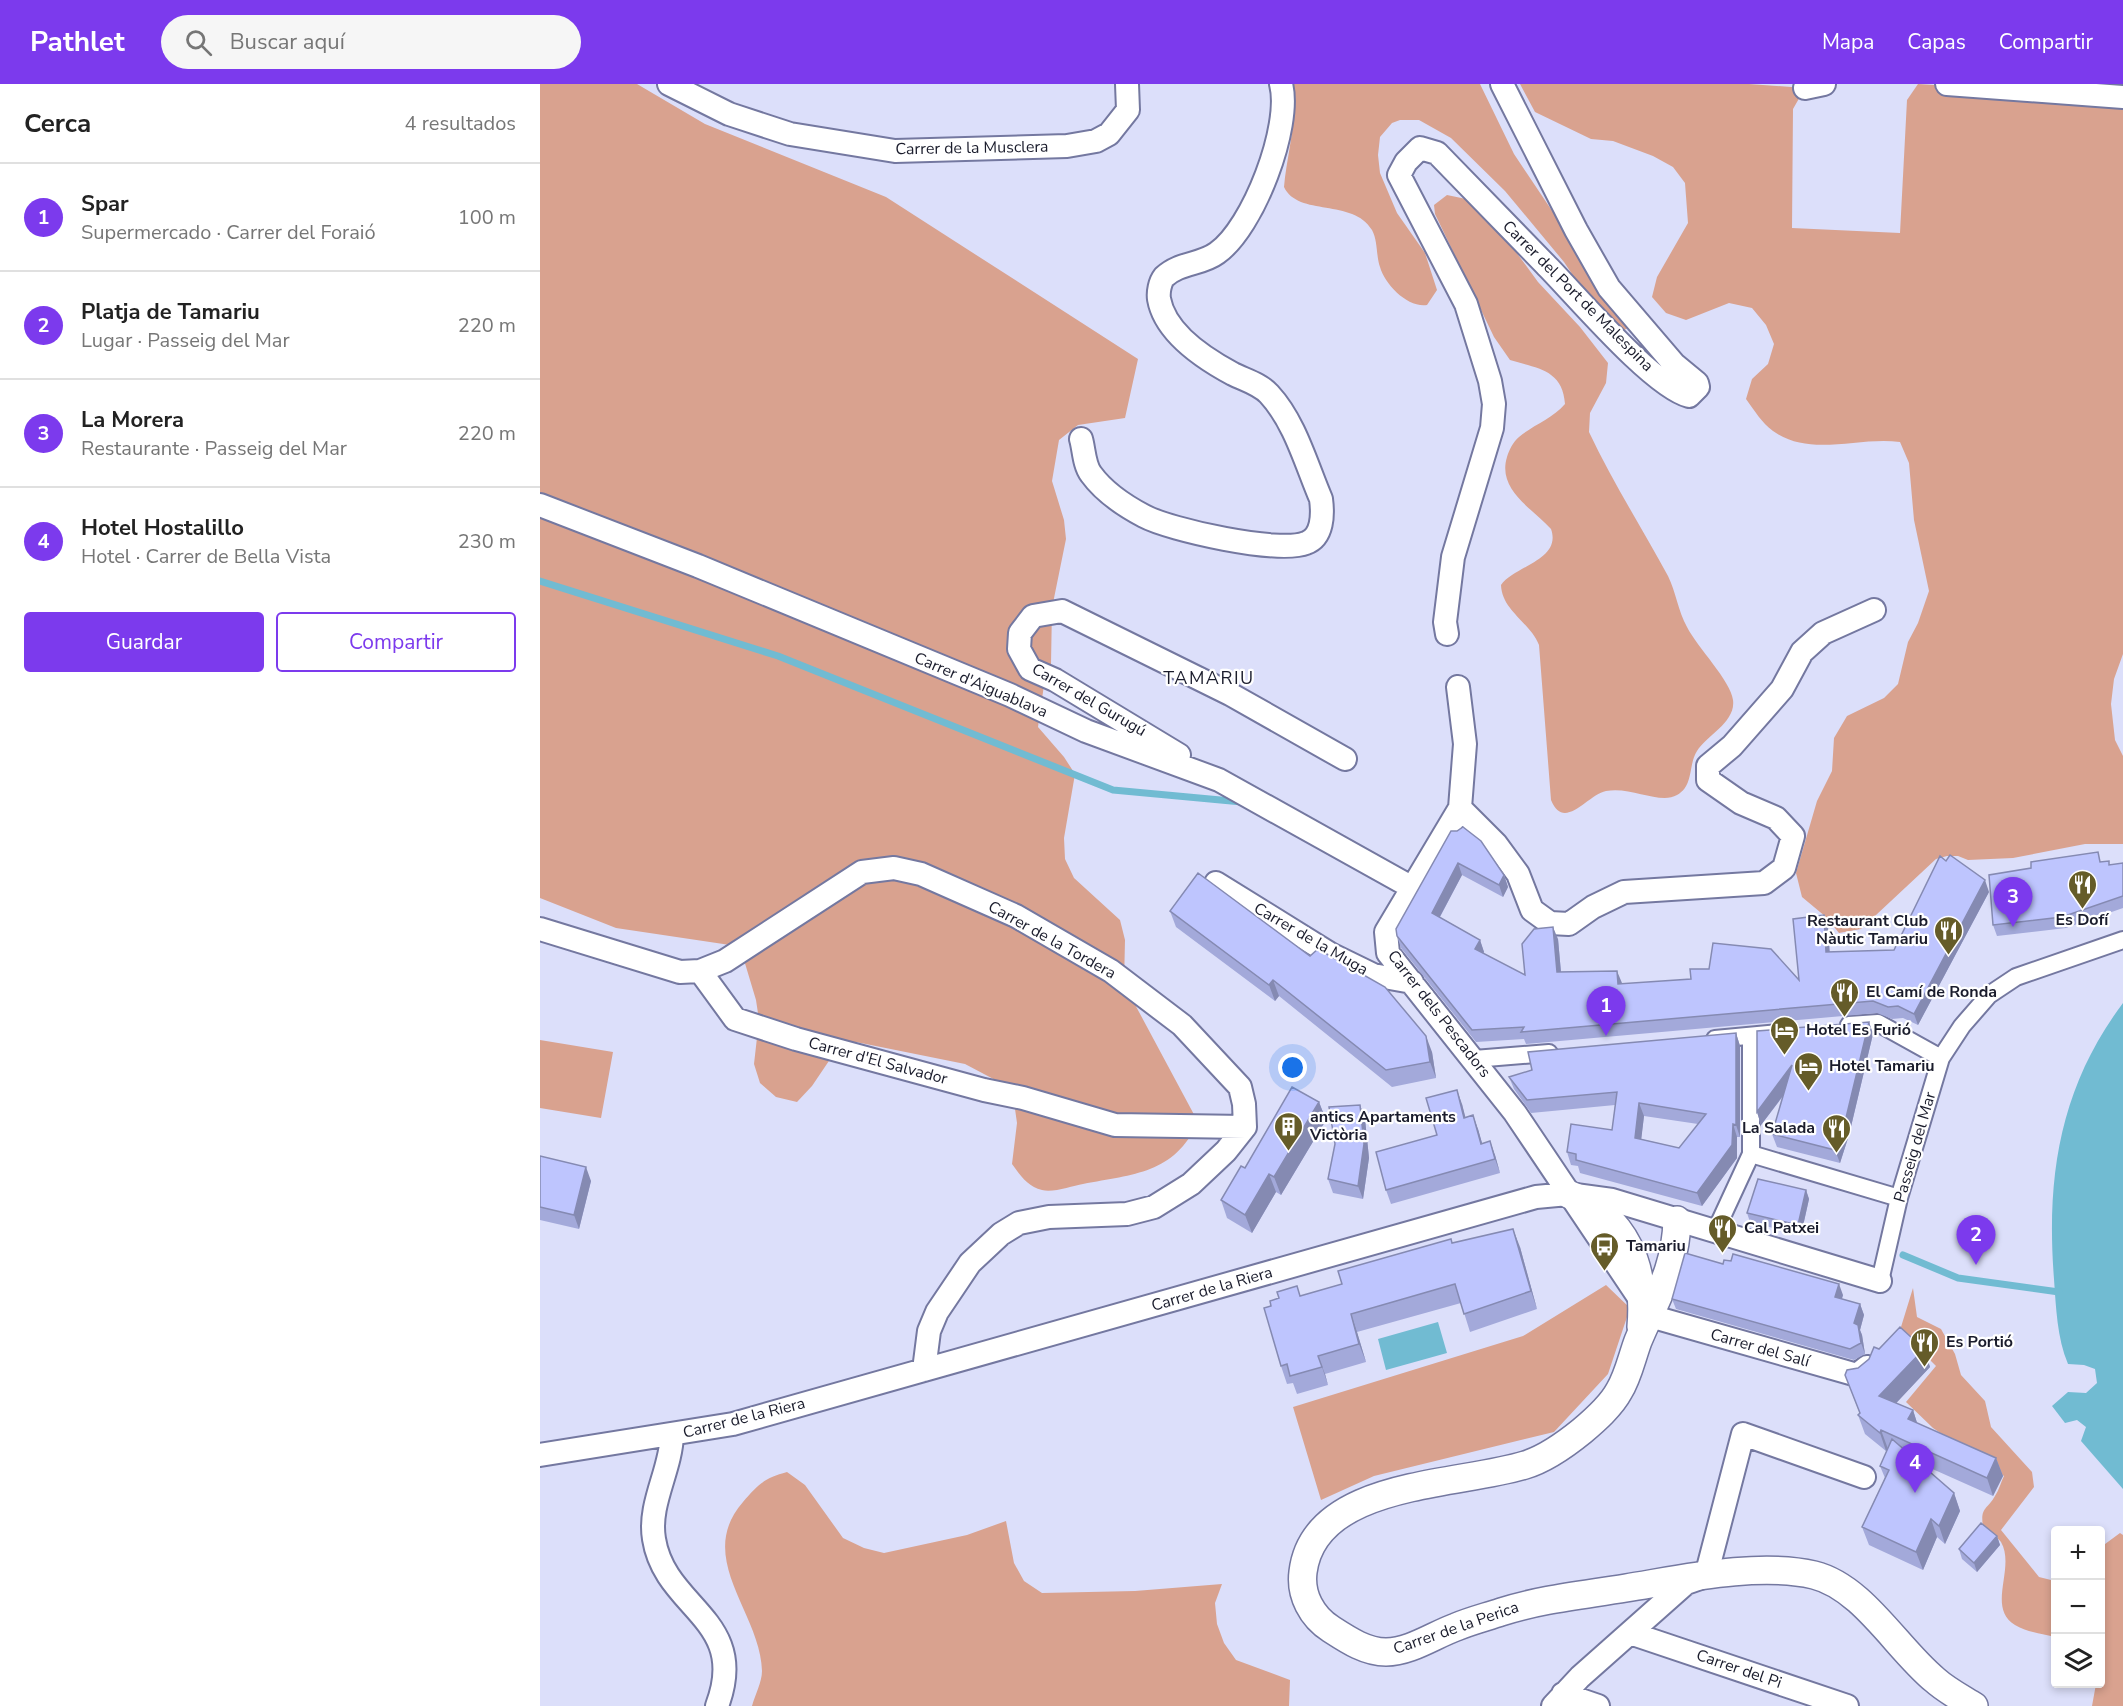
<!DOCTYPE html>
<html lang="es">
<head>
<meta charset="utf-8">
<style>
  body { margin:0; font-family:"Nunito Sans",sans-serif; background:#f6f6f6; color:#222 }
  .controls { position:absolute; right:18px; bottom:18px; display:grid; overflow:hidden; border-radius:6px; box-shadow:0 3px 9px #0003 }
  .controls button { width:54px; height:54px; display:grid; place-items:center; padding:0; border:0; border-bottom:2px solid #e0e0e0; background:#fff; color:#222; font:30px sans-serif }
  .you { position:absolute; left:753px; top:984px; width:21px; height:21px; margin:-15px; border:4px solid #fff; border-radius:50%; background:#1a73e8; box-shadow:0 0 0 9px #1a73e833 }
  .badge { display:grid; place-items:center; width:39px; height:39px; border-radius:50%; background:#7c3aed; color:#fff; font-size:20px; font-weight:700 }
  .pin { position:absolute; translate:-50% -50px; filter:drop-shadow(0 2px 3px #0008) }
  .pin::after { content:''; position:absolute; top:32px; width:21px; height:18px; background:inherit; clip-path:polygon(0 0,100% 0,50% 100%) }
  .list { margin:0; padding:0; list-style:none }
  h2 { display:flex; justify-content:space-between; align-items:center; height:78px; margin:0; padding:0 24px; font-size:26px }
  h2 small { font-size:20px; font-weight:400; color:#767676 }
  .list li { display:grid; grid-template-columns:39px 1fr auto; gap:18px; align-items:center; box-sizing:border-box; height:108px; padding:0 24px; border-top:2px solid #e0e0e0 }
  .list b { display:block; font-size:22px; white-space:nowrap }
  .list p { margin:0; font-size:20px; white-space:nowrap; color:#767676 }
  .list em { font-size:20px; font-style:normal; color:#767676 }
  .actions { display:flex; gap:12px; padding:18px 24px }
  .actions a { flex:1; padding:14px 0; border:2px solid #7c3aed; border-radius:6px; text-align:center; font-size:21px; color:#7c3aed }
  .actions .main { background:#7c3aed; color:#fff }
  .icon { flex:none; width:33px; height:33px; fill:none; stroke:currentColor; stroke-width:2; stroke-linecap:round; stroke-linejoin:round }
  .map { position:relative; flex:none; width:1583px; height:1622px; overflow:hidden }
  header { display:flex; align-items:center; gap:36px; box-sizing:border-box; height:84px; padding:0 30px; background:#7c3aed; color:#fff }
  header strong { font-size:28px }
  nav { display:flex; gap:33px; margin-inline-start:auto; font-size:21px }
  .search { width:420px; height:54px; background:#f6f6f6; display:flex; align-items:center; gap:15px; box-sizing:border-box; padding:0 21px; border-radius:33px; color:#767676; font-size:22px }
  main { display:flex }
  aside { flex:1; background:#fff }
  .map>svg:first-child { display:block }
  .green { fill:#d9a28f }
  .water { fill:#71bbd2 }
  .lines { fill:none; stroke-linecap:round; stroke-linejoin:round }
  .stream { stroke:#71bbd2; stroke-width:7 }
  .pedestrian-casing { stroke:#7478a0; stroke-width:20 }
  .minor-casing { stroke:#7478a0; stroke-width:26 }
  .tertiary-casing { stroke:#7478a0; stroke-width:30 }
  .pedestrian { stroke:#fff; stroke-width:16 }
  .minor { stroke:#fff; stroke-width:22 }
  .tertiary { stroke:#fff; stroke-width:27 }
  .wall { fill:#a3a9da; fill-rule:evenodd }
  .shaded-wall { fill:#858ab2 }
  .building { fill:#bec5fe; stroke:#858ab2; stroke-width:1.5; fill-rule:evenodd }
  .labels { text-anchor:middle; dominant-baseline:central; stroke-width:4.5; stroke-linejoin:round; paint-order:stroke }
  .street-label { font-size:16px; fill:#1a1c2c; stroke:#fff }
  .poi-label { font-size:16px; font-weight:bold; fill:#1a1c2c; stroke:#fff; text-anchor:start }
  .neighbourhood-label { font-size:18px; letter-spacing:1.5px; fill:#1a1c2c; stroke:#fff }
</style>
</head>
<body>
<header>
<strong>Pathlet</strong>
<div class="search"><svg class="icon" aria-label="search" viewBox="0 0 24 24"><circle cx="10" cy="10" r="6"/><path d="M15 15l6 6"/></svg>Buscar aquí</div>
<nav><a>Mapa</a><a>Capas</a><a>Compartir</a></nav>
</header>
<main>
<aside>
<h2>Cerca<small>4 resultados</small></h2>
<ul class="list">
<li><span class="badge">1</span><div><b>Spar</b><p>Supermercado · Carrer del Foraió</p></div><em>100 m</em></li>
<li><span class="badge">2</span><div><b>Platja de Tamariu</b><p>Lugar · Passeig del Mar</p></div><em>220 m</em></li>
<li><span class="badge">3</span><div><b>La Morera</b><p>Restaurante · Passeig del Mar</p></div><em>220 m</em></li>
<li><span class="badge">4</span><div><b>Hotel Hostalillo</b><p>Hotel · Carrer de Bella Vista</p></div><em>230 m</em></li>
</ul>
<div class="actions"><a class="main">Guardar</a><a>Compartir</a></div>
</aside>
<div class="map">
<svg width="1583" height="1622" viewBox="0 0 1583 1622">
  <rect width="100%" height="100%" fill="#dcdffa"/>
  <path class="green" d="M0 0H97L165 40 346 113 598 275 585 334 538 341 519 356 512 397 524 436 526 455 512 524 511 580 504 601 498 643 524 673 535 690 524 754 525 775 534 794 580 836 585 856 584 900 658 1038C634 1090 594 1090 543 1100 532 1102 513 1109 502 1106 488 1103 480 1091 472 1080L477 1039 474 1018 461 999 425 980 316 958 297 965 272 1002 257 1018 236 1013 220 999 214 980 219 936 216 916 204 876 190 861 76 844 0 814Z
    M751 0H940L974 70 1090 243 1082 247 1040 202 1024 178 965 107 911 54 879 36H860L852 39 840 53 838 71 840 89 857 129 885 169 897 206 887 221C868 224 845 201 840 183 836 172 838 157 832 146 813 114 758 133 744 103 747 68 759 34 751 0Z
    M980 0H1209L1265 4 1253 25 1252 144 1360 149 1367 16 1378 0 1583 13V570L1574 595 1571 620 1575 656 1583 672V760H1545L1473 774 1428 776 1418 772H1407L1396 775 1321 845 1299 849 1286 833 1262 813 1256 789 1277 717 1292 687 1294 654 1307 632 1344 614 1358 600 1368 558 1378 539 1389 507 1374 436 1369 379 1360 358C1319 352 1270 374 1233 347 1222 339 1214 326 1206 315L1212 295 1228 280 1234 260 1226 241 1212 224 1189 219 1146 236 1126 229 1112 213 1117 193 1148 139 1145 99 1133 83 1113 72 1073 57 1051 55 995 28Z
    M907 111 926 115 968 157 998 198 1040 243 1068 279 1066 299 1050 329 1049 348C1072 397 1102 444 1128 492 1136 508 1138 527 1147 543 1157 563 1191 597 1193 616 1196 638 1167 651 1157 667 1148 681 1154 702 1137 711 1120 721 1091 702 1066 707 1047 711 1024 748 1011 716L999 561C990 538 962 527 961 501 974 482 1022 476 1011 445 992 424 957 406 967 373 969 366 973 358 979 353 993 341 1012 335 1025 320 1023 285 996 284 970 276L954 253 895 130 894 121Z
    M0 956 73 968 61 1034 0 1024Z
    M1066 1201 1090 1224 1068 1290 1014 1348 834 1392 781 1416 753 1323 983 1252Z
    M1373 1204 1377 1233 1401 1245 1415 1270 1421 1291 1445 1317 1451 1343 1492 1388 1494 1403 1461 1446 1499 1493 1515 1497V1553C1503 1550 1486 1548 1475 1541 1446 1523 1476 1484 1461 1458 1457 1453 1448 1447 1443 1443 1440 1423 1447 1426 1455 1412 1459 1406 1461 1398 1464 1392L1393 1344 1366 1318 1396 1282 1374 1260 1357 1256Z
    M247 1388 265 1401 303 1454 324 1464 344 1469 427 1451 466 1437 474 1479 484 1497 502 1509 595 1507 682 1500 675 1519 677 1540 684 1559 696 1576 750 1596 749 1622H212C215 1611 222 1598 222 1587 221 1529 154 1474 203 1418 218 1400 225 1394 247 1388Z
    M1580 1449 1583 1451V1622H1552L1556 1600H1560L1561 1463Z"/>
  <path class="water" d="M1583 919V1405L1541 1357 1546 1343 1537 1336 1525 1339 1512 1322 1528 1308 1546 1309 1557 1299 1555 1285 1544 1281 1528 1280C1517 1254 1516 1223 1514 1195 1506 1092 1520 1003 1583 919Z
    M898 1238 907 1269 846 1286 838 1255Z"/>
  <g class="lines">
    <path class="stream" d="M0 497 238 572 573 706 702 718
      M1363 1171 1418 1194 1519 1208"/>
    <defs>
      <path id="pedestrian" d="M1309 941 1338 939 1401 974
        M1175 955 1239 949
        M934 975 1009 969
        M1211 1070 1359 1114
        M1175 1148 1211 1070V952
        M1340 1197 1359 1114 1401 974 1422 942 1449 911 1476 893 1583 856"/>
      <path id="minor" d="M129 0 189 30 250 50 355 67 527 62 556 57 569 50 588 26 587 0
        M1407 0 1583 13
        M1265 4 1284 0
        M541 355C544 365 544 381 551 390 564 408 585 422 604 432 630 446 739 470 766 459 783 453 783 430 781 415 766 380 755 338 729 310 720 300 705 296 693 290 665 275 625 249 619 215 618 208 620 198 624 193 640 178 661 181 677 169 713 144 752 42 741 0
        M0 421 158 482 470 611 546 647 679 696 871 803
        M907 550 905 538 913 473 952 344 954 320 950 297 926 220 859 91 866 78 880 64 897 69C933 106 969 143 1005 180 1035 210 1112 302 1149 312L1158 303 1157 299 1134 280 1069 204 1036 146 962 0
        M918 603 925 660 920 724 846 848 848 869 975 1029 1102 1218
        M639 671 515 596 490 585 479 565 480 549 493 532 522 527 690 610 805 675
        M920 724 956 760 978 790 992 826 1010 839 1029 840 1053 823 1084 808 1224 799 1244 784 1253 752 1236 734 1201 719 1168 696V682L1192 662 1242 605 1262 568 1283 549 1334 526
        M676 799 792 871 833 891 872 898
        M0 845 140 888 160 887 185 877 322 788 354 784 381 790 476 832 571 887 642 941 700 1003 704 1020 705 1043 686 1067 651 1100 614 1123 587 1130 509 1133 479 1139 461 1150 430 1179 397 1228 389 1247 384 1286
        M160 887 195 935 256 955 444 1006 483 1014 575 1041 705 1043
        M1110 1232 1317 1291 1327 1283
        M132 1351C131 1386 108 1420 114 1455 125 1525 210 1535 177 1622
        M0 1371 193 1340 996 1113 1028 1110 1072 1116 1340 1197
        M1090 1549 1307 1622
        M1023 1610 1058 1622
        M1013 1622 1040 1593 1146 1499 1166 1492 1203 1350 1324 1393"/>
      <path id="tertiary" d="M1028 1110C1087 1132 1106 1184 1101 1243
        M1137 1136C1136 1185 1116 1214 1098 1257 1092 1273 1088 1293 1079 1307 1071 1322 1055 1336 1042 1347 1026 1360 1005 1375 985 1381 918 1402 774 1397 763 1488 760 1511 772 1533 791 1545 808 1556 826 1568 846 1568 870 1568 894 1551 916 1543 930 1537 946 1533 961 1528 1001 1515 1044 1511 1086 1504 1142 1495 1218 1478 1274 1491 1323 1503 1357 1565 1395 1596 1406 1606 1421 1614 1434 1622"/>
    </defs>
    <use href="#pedestrian" class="pedestrian-casing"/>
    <use href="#minor" class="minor-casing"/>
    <use href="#tertiary" class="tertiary-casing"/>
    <use href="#pedestrian" class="pedestrian"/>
    <use href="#minor" class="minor"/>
    <use href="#tertiary" class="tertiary"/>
  </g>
  <path class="wall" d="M911 747 964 791 968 803 963 813 922 791 900 833 940 856 944 868 943 869 985 891 1018 855 1021 888 1082 900 1259 896 1284 831 1288 843 1290 868 1354 866 1449 808 1378 941 1363 934 1352 935 1337 929 986 960 984 955 936 958 861 864 857 852Z
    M1562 778 1570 781 1583 779V824L1526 844 1457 852 1453 841Z
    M630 827 892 968 896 994 852 1003 739 912 735 917 636 843Z
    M1329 938 1333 950 1309 1051 1300 1079 1237 1063 1232 1050 1244 1011 1221 1041 1217 1028Z
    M1196 949 1200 962V1053H1197V1074L1162 1122 1040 1089 1038 1082 1031 1081 1027 1068 1072 1046 1075 1021 991 1029 974 1005 969 993ZM1104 1032 1158 1040 1139 1064 1101 1055Z
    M779 1018 786 1036 741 1111 736 1108 712 1149 687 1134 681 1116Z
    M922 1020 925 1033 938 1045 942 1059 955 1071 960 1089 851 1120 846 1106 897 1051Z
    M820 1021 825 1035 829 1074 823 1115 793 1109 788 1095Z
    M0 1072 51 1097 39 1145 0 1136Z
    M1266 1106 1269 1115 1261 1151 1210 1138 1207 1129Z
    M913 1159 980 1163 997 1225 930 1248 921 1219 817 1248 826 1278 785 1290 788 1301 757 1310 753 1299 747 1300 741 1282 731 1222 739 1214 757 1202 760 1212 802 1200Z
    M1303 1211 1302 1215 1320 1220 1324 1231 1320 1246 1322 1251 1325 1270 1314 1276 1136 1225 1132 1215Z
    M1339 1265H1384L1390 1283 1356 1319 1373 1326 1377 1339 1456 1374 1463 1392 1453 1412 1379 1379 1414 1409 1420 1427 1405 1460 1397 1453 1383 1486 1329 1461 1322 1443 1345 1394 1340 1382 1348 1365 1346 1367 1325 1350 1318 1331 1320 1330 1305 1291 1318 1284 1329 1275Z
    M1457 1452 1460 1461 1437 1488 1422 1475 1419 1465Z"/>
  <path class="shaded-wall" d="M918 779 922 791 896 840 892 829Z
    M964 791 968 803 963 813 959 801Z
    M1445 796 1449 808 1378 941 1374 930Z
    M1284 831 1288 843 1290 880 1286 868Z
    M1013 843 1018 855 1022 900 1017 888Z
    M940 856 944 868 939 876 935 865Z
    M1077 887 1082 899 1083 911 1078 900Z
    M733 896 739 912 735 917 729 901Z
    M1329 938 1333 950 1309 1051 1300 1079 1295 1066Z
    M1196 949 1200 962V1053L1196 1041Z
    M886 952 892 968 896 994 890 978Z
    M1252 981 1257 993 1221 1041 1217 1028Z
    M917 1006 922 1020 929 1047 924 1034Z
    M779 1018 786 1036 741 1111 734 1093Z
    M1099 1019 1104 1032 1100 1066 1095 1054Z
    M820 1021 825 1035 829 1074 823 1115 818 1102Z
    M933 1031 938 1045 946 1073 941 1060Z
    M1193 1040 1197 1053V1074L1162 1122 1157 1109Z
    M950 1057 955 1071 960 1089 955 1075Z
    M46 1083 51 1097 39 1145 34 1131Z
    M729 1090 736 1108 712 1149 705 1131Z
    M1266 1106 1269 1115 1261 1151 1258 1141Z
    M973 1145 980 1163 997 1225 991 1207Z
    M1299 1200 1303 1211 1299 1223 1295 1213Z
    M1320 1220 1324 1231 1320 1246 1322 1251 1325 1270 1314 1239Z
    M811 1230 817 1248 826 1278 819 1260Z
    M1384 1265 1390 1283 1346 1330 1339 1312Z
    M778 1272 785 1290 788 1301 782 1283Z
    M1373 1326 1379 1345 1368 1335Z
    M1341 1346 1348 1365 1346 1367 1340 1349Z
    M1456 1374 1463 1392 1453 1412 1447 1394Z
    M1414 1409 1420 1427 1405 1460 1399 1442Z
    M1391 1435 1397 1453 1383 1486 1376 1468Z
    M1457 1452 1460 1461 1437 1488 1434 1479Z"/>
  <path class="building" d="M923 743 941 757 964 791 959 801 918 779 892 829 940 856 935 865 985 891 982 860 994 845 1013 843 1017 888 1077 887 1078 900 1151 895 1150 885H1169L1173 859 1231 865 1259 896 1253 835 1284 831 1286 868 1354 866 1400 772 1406 777 1410 771 1445 796 1374 930 1358 922 1348 923 1333 917 981 948 984 943 932 946 857 852 856 845 911 747H917Z
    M1558 768 1560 778 1569 777V781L1583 779V812L1522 833 1453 841 1449 791 1491 784V778Z
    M658 789 770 872 778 865 845 903 886 952 890 978 846 986 733 896 729 901 630 827Z
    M1329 938 1305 1038 1295 1066 1232 1050 1252 981 1217 1028V947Z
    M1196 949V1041L1193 1040 1192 1061 1157 1109 1036 1076V1070L1027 1068 1031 1040 1072 1046 1077 1008 987 1016 969 993 992 986 988 968ZM1099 1019 1166 1030 1139 1064 1095 1054Z
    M752 1003 779 1018 734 1093 729 1090 705 1131 681 1116 701 1082 705 1084Z
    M917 1006 924 1034 933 1031 941 1060 950 1057 955 1075 846 1106 836 1068 897 1051 886 1014Z
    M820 1021 824 1060 818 1102 788 1095 795 1060 789 1023Z
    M0 1072 46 1083 34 1131 0 1123Z
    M1218 1095 1266 1106 1258 1141 1207 1129Z
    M973 1145 991 1207 924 1230 915 1200 811 1230 819 1260 778 1272 782 1283 750 1292 747 1280 741 1282 724 1224 731 1222 730 1217 739 1214 737 1208 757 1202 760 1212 802 1200 798 1187 911 1155 912 1159Z
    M1145 1169 1183 1180 1184 1176 1191 1177 1193 1170 1299 1200 1295 1213 1320 1220 1314 1239 1318 1241 1321 1259 1310 1265 1132 1215Z
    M1360 1243 1384 1265 1339 1312 1373 1326 1368 1335 1456 1374 1447 1394 1341 1346 1340 1349 1318 1331 1320 1329 1305 1291 1307 1286 1318 1284 1329 1275 1334 1263 1339 1265Z
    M1352 1355 1414 1409 1399 1442 1391 1435 1376 1468 1322 1443 1349 1386 1340 1382Z
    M1441 1439 1457 1452 1434 1479 1419 1465Z"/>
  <defs>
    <symbol id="restaurant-pin" viewBox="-11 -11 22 30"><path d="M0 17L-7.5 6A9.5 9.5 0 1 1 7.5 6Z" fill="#655c29" stroke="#fff"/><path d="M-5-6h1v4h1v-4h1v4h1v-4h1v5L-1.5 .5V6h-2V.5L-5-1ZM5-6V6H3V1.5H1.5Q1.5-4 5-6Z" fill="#fff"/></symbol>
    <symbol id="hotel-pin" viewBox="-11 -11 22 30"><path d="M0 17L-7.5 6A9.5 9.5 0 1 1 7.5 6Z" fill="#655c29" stroke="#fff"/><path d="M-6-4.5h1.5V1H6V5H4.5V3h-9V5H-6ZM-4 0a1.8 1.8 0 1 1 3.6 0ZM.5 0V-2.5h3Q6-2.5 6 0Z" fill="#fff"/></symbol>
    <symbol id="building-pin" viewBox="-11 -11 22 30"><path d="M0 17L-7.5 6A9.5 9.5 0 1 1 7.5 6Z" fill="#655c29" stroke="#fff"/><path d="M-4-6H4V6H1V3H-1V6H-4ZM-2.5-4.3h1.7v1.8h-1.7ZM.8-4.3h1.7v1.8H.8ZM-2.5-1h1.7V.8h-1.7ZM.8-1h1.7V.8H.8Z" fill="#fff"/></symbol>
    <symbol id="bus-pin" viewBox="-11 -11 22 30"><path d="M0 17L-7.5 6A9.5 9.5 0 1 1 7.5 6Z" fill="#655c29" stroke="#fff"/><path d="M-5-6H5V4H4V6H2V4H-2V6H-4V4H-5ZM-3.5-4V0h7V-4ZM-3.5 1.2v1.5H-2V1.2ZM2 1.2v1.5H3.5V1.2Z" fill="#fff"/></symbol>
  </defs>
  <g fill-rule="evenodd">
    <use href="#restaurant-pin" x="1526" y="784" width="33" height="45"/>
    <use href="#restaurant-pin" x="1392" y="830" width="33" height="45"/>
    <use href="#restaurant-pin" x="1288" y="892" width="33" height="45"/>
    <use href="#hotel-pin" x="1228" y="930" width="33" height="45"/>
    <use href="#hotel-pin" x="1252" y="966" width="33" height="45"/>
    <use href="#building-pin" x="732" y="1026" width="33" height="45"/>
    <use href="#restaurant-pin" x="1280" y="1028" width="33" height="45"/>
    <use href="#restaurant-pin" x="1166" y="1128" width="33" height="45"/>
    <use href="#bus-pin" x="1048" y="1146" width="33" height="45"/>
    <use href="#restaurant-pin" x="1368" y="1242" width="33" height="45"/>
  </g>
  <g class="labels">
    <g class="street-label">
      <text transform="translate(432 64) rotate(-1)">Carrer de la Musclera</text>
      <text transform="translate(1038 212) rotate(45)">Carrer del Port de Malespina</text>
      <text transform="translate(441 601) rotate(23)">Carrer d'Aiguablava</text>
      <text transform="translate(549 616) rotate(30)">Carrer del Gurugú</text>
      <text transform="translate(771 855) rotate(30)">Carrer de la Muga</text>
      <text transform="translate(512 856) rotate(29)">Carrer de la Tordera</text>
      <text transform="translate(899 930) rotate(52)">Carrer dels Pescadors</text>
      <text transform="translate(338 977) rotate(15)">Carrer d'El Salvador</text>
      <text transform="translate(1375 1063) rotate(-74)">Passeig del Mar</text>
      <text transform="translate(672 1205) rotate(-16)">Carrer de la Riera</text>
      <text transform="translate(1220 1264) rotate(16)">Carrer del Salí</text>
      <text transform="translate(204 1334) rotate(-14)">Carrer de la Riera</text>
      <text transform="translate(916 1544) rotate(-19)">Carrer de la Perica</text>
      <text transform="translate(1199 1585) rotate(19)">Carrer del Pi</text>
    </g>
    <g class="poi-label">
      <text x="1542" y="836" text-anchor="middle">Es Dofí</text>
      <text x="1388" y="837" text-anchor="end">Restaurant Club<tspan x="1388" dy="18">Nàutic Tamariu</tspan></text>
      <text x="1326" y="908">El Camí de Ronda</text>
      <text x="1266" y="946">Hotel Es Furió</text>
      <text x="1289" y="982">Hotel Tamariu</text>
      <text x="770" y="1033">antics Apartaments<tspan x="770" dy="18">Victòria</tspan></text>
      <text x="1275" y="1044" text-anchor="end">La Salada</text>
      <text x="1204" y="1144">Cal Patxei</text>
      <text x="1086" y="1162">Tamariu</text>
      <text x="1406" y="1258">Es Portió</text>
    </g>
    <g class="neighbourhood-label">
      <text x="669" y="594">TAMARIU</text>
    </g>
  </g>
</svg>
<div class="controls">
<button>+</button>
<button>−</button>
<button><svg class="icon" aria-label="layers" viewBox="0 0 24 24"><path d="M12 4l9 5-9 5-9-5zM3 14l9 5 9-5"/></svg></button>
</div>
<div class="you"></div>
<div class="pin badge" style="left:1066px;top:952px">1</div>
<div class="pin badge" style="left:1436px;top:1181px">2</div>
<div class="pin badge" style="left:1473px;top:843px">3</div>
<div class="pin badge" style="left:1375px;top:1409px">4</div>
</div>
</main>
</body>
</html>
